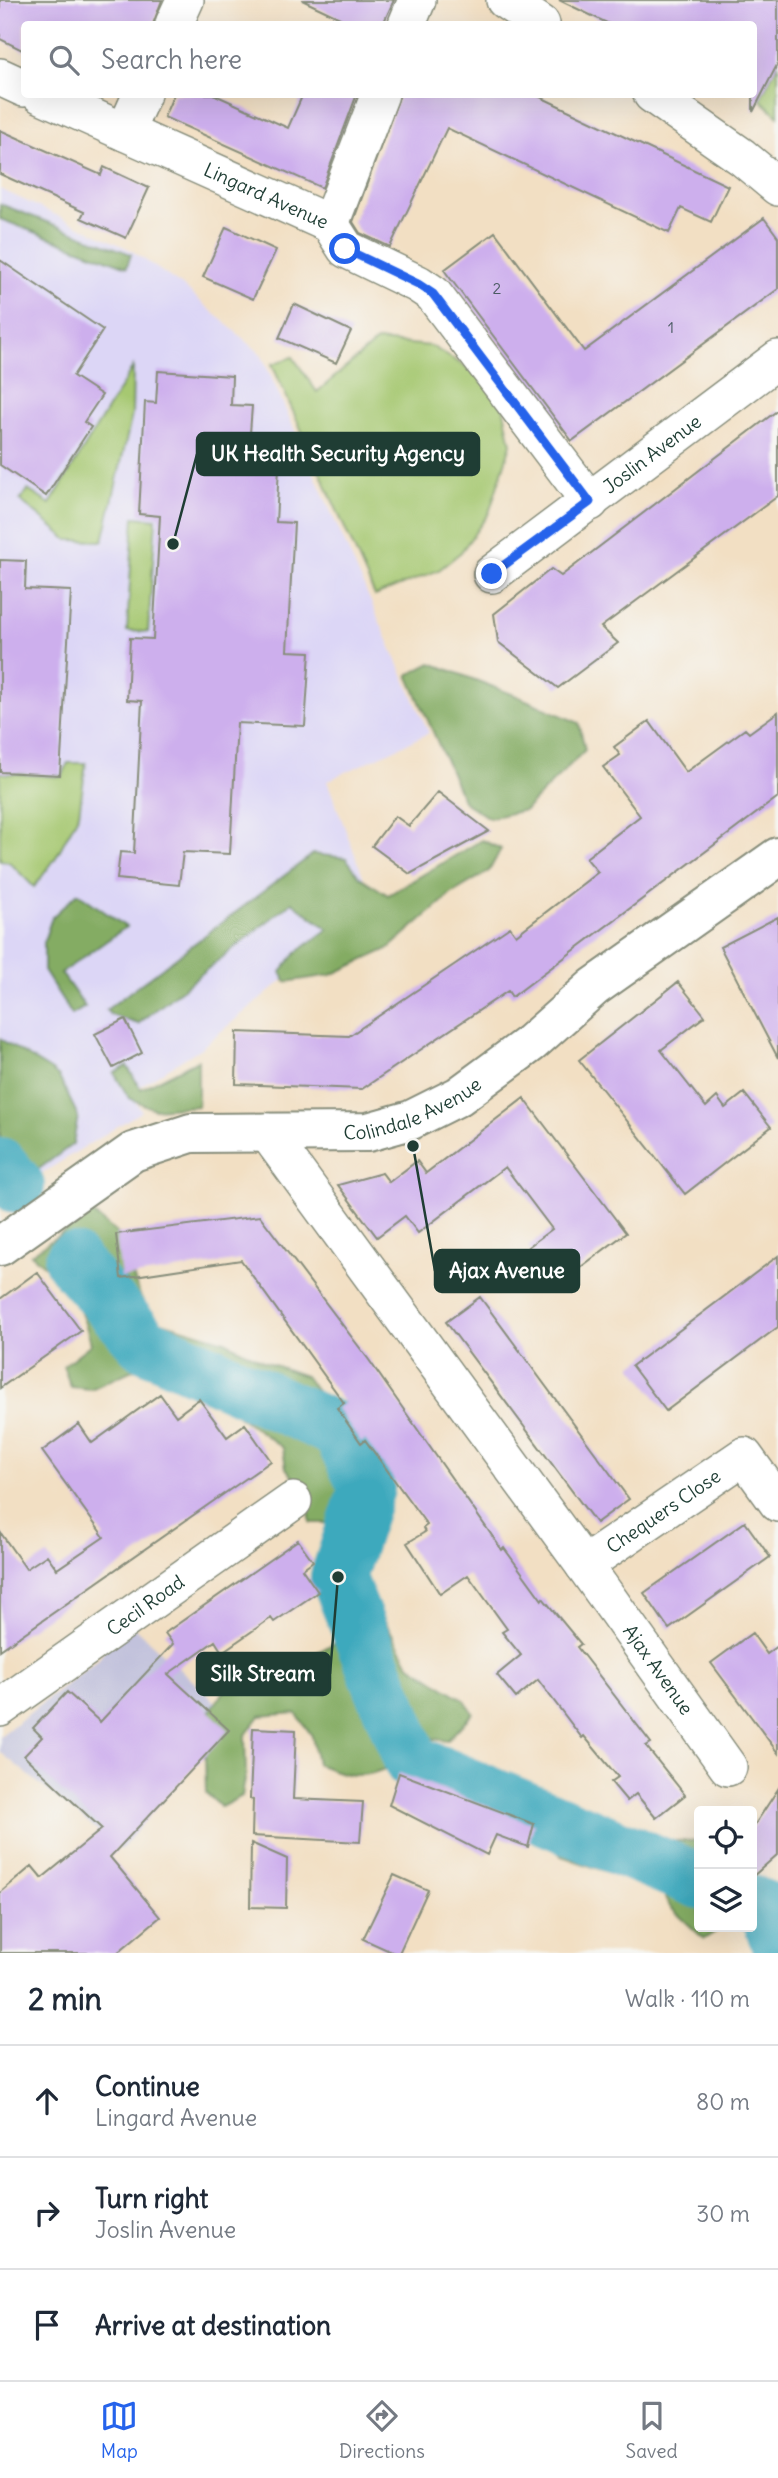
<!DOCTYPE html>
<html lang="en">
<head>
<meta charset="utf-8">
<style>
  body { margin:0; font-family:Delius,sans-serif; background:#f6f6f7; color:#1f2937 }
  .controls { position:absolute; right:21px; bottom:21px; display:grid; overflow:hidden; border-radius:7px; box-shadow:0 7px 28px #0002 }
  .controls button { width:63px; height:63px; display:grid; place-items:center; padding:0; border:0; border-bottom:2px solid #e0e1e3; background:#fff; color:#1f2937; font:35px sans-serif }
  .stop { position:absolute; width:21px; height:21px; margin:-16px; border:5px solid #2563eb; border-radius:50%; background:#fff }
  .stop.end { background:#2563eb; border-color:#fff; box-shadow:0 2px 7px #0008 }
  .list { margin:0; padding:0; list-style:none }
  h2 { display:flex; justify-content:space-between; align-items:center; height:91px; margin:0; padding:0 28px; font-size:30px }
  h2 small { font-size:23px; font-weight:400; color:#747a83 }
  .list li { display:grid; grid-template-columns:46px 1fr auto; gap:21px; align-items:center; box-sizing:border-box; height:112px; padding:0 28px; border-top:2px solid #e0e1e3 }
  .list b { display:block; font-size:26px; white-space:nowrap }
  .list p { margin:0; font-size:23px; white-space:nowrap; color:#747a83 }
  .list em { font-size:23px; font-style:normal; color:#747a83 }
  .icon { flex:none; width:38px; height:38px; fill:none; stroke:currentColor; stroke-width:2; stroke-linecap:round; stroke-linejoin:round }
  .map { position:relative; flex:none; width:778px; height:1953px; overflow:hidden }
  .search { position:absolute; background:#fff; box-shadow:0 7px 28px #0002; left:21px; right:21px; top:21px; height:77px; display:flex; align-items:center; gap:18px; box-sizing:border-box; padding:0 24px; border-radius:7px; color:#747a83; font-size:26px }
  .sheet { height:427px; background:#fff }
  nav { display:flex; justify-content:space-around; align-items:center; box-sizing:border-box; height:98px; border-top:2px solid #e0e1e3; background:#fff; font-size:19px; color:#747a83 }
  nav a { display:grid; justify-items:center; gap:4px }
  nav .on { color:#2563eb }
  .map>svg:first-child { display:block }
  .built { fill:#dcd6f6 }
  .industrial { fill:#c2c2dc }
  .green { fill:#a6c871; stroke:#628252; stroke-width:2 }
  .forest { fill:#84ac63; stroke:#52744c; stroke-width:2 }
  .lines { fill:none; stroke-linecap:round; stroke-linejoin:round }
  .river { stroke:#3ea9bd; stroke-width:56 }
  .building { fill:#cdafed }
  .minor-casing { stroke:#888e7c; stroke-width:40 }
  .tertiary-casing { stroke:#888e7c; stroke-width:42 }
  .minor { stroke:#fff; stroke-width:37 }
  .tertiary { stroke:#fff; stroke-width:38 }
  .route { stroke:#2563eb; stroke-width:9 }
  .labels { text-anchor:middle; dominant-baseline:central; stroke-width:5; stroke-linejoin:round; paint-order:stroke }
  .number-label { font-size:16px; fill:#4a5a62 }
  .street-label { font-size:19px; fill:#1f3d34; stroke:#f6f6f2 }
  .leader { fill:none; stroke:#1f3d34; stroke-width:2.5 }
  .callout-dot { fill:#1f3d34; stroke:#f6f6f2; stroke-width:2.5 }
  .callout { fill:#1f3d34; stroke:#1f3d34; stroke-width:2.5 }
  .callout-label { font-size:21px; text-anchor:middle; font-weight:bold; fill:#fff }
</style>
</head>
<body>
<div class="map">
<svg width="778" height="1953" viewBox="0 0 778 1953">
  <rect width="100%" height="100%" fill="#f6f6f2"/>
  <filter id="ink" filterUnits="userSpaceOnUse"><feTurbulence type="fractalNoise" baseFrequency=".0143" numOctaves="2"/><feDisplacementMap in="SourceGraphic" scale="14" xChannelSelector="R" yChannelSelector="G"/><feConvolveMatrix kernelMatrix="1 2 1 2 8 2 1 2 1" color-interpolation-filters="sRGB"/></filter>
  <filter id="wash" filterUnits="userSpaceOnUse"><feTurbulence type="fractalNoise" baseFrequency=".00686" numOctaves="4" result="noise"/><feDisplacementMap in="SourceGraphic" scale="28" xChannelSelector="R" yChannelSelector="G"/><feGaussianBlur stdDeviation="1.57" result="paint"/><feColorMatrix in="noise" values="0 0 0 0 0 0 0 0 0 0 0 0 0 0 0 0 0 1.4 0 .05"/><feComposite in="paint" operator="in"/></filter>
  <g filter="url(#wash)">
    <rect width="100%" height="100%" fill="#f2dfc3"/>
    <path class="built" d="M0 189 131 250 185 288 261 354 429 733 327 781 374 905 201 1048 129 1093 142 1111 25 1184 0 1149Z"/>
    <path class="industrial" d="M124 1618 231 1716 121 1850 0 1752V1736L98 1660Z"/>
    <path class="green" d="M778 63V116L760 99Z
      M377 341 431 346 499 387 511 444 489 513 461 552 439 570 375 596 272 364 293 357 317 392Z
      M133 367 132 415 103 541 68 540 20 500 28 490 50 504Z
      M134 517 156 519 148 632 127 631Z
      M68 763H86L79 814 55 859 34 887 9 862 0 860V773L62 777Z"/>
    <path class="forest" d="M0 204 131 254 127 267 0 219Z
      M431 663 517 696 579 723 585 750 525 810 489 818 464 802 408 675Z
      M482 840 501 849 489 871 451 894 388 949 331 975 286 982 281 972 296 953 328 929 292 902 138 1024 111 1015 106 1010 313 854 346 858 360 877 388 895Z
      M78 893 126 927 61 973 85 1007 72 1015 44 971V941L52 917Z
      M0 1039 52 1071 59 1077 78 1116 73 1144 25 1179 0 1147Z
      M198 1060V1106L154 1109 129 1098 114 1073 127 1066 141 1089Z
      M92 1213 118 1234 141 1298 158 1321 225 1341 263 1361 305 1376 355 1444 348 1503 330 1523H311L305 1492 286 1468 283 1448 199 1388 139 1367 91 1389 71 1387 63 1366 91 1344C80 1299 66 1283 31 1254Z
      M382 1616 409 1664 464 1700 473 1713 447 1741 429 1738 452 1766 666 1841H699V1927H723L704 1939 670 1907 663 1891 561 1856 549 1833 538 1819 394 1765C363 1780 348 1777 317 1764L312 1736 296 1713 260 1716 245 1736 246 1773 242 1796 221 1807 206 1793 204 1719 229 1685 288 1659 311 1656 334 1643 366 1619Z
      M752 1880 771 1892 778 1891V1953H765L762 1931 748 1927H752Z"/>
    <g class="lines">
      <path class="river" d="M0 1165 17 1186
        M72 1261 145 1344 339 1431 367 1488 338 1577 412 1762 699 1881
        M752 1903 766 1909 778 1941"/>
    </g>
    <g id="blocks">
      <path class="building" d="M0 0H162L153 24H24V51L0 39Z
        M302 0H394L383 24H337L340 18Z
        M559 0H778V63L753 112V24H609Z
        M174 94H213L288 128 303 94H357L322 188 164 117Z
        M400 94H534L728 186 711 222 681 208 669 233 447 128 390 247 360 233 353 222Z
        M0 130 101 175 104 167 149 188 126 238 81 218 84 212 0 174Z
        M764 218 778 237V289L572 441 444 270 495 232 584 351Z
        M226 227 276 250 253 299 203 277Z
        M0 260 103 330 73 376 102 395 84 422 91 427 46 496 0 465Z
        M294 304 351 331 336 363 279 338Z
        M158 371 232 376 231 405 252 406 249 447 280 449 276 522 294 523 287 651 310 652 305 726 237 723 230 854 183 852 179 885 117 879 120 852 134 853 142 701 127 700 130 638 153 639 160 516 139 514 145 402 156 403Z
        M778 410V496L601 627 618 643 558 688 498 642 494 614 551 569 561 576Z
        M0 560 26 561 25 589 71 591 60 775 0 772Z
        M778 712V797L512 997 508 991 362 1089 236 1084 237 1032 349 1036 510 927 516 935 598 872 586 858 640 816 603 767 620 755 614 747 649 721 686 772 745 729 749 733Z
        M438 792 489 831 410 874 372 846 395 816 409 826Z
        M778 917V1058L720 947Z
        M678 982 705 1016 661 1050 706 1107 717 1097 725 1108 744 1093 771 1127 685 1194 579 1060Z
        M125 1019 142 1053 113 1068 95 1034Z
        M524 1098 626 1233 557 1285 528 1247 552 1229 505 1167 418 1233 405 1216 377 1237 338 1185 382 1173 389 1182 417 1161 426 1173Z
        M260 1216 369 1360 502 1550 504 1548 542 1600 543 1598 581 1644 577 1647 651 1743 646 1746 685 1795 656 1818 636 1794 627 1801 611 1782 618 1777 584 1736 582 1738 538 1680 516 1698 497 1675 521 1655 502 1632 507 1629 468 1575 440 1594 407 1543 425 1532 423 1528 427 1525 365 1440 361 1443 337 1408 344 1403 241 1260 121 1278 116 1234Z
        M778 1256V1327L666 1411 632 1366Z
        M37 1272 81 1331 0 1388V1299Z
        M480 1297 629 1499 596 1523 446 1322Z
        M160 1394 176 1416 199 1399 227 1437 245 1424 271 1461 0 1650V1532L26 1569 47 1555 57 1569 104 1537 42 1451 79 1424 92 1443Z
        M745 1522 770 1557 669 1629 644 1593Z
        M298 1540 313 1561 302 1569 318 1592 274 1622 271 1618 222 1652 215 1641 168 1674 229 1730 110 1857 160 1917 117 1953H0V1893L32 1866 42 1878 102 1829 24 1756 42 1737 33 1728 67 1692 100 1722 173 1644 165 1633Z
        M752 1633 767 1654 778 1646V1753L711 1663Z
        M253 1728 296 1730 293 1799 363 1802 360 1842 252 1836 253 1800 250 1799Z
        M399 1773 534 1824 528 1847 496 1835 487 1855 389 1805Z
        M778 1789V1854L752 1877V1829Z
        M251 1843 287 1859 286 1908 250 1907Z
        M394 1875 428 1890 399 1953H394L363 1939Z"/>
    </g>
  </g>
  <g filter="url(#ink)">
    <use href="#blocks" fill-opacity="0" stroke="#888e7c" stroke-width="2"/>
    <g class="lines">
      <defs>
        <g id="minor">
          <path d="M505 0 541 24"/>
          <path d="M174 24 185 0"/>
          <path d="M407 24 417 0"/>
          <path d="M0 77 24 88"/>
          <path id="s1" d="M40 94 330 224 346 249 418 284 433 294 590 502"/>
          <path d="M652 94 742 157 778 187"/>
          <path d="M125 132 142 94"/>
          <path d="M330 224 380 94"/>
          <path id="s2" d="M492 574 778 359"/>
          <path id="s3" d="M267 1132 584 1565 728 1767"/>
          <path id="s4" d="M584 1565 744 1456 778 1503"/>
          <path id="s5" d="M0 1708 293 1501"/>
        </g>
        <g id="tertiary">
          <path id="s6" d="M0 1246 133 1152 191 1133 368 1132 411 1120 459 1096 531 1043 594 987 778 857"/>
        </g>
      </defs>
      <use href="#minor" class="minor-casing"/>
      <use href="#tertiary" class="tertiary-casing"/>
      <use href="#minor" class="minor"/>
      <use href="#tertiary" class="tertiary"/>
    </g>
  </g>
  <g class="lines" filter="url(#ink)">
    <path class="route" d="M345 249 418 284 433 294 590 502 492 574"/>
  </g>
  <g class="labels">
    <g class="number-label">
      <text x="497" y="288">2</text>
      <text x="671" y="327">1</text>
    </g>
    <g class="street-label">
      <text stroke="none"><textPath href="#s1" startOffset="248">Lingard Avenue</textPath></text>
      <text stroke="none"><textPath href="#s2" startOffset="200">Joslin Avenue</textPath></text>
      <text stroke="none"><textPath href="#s6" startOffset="450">Colindale Avenue</textPath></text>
      <text stroke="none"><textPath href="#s4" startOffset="96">Chequers Close</textPath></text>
      <text stroke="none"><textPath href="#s5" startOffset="178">Cecil Road</textPath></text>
      <text stroke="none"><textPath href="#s3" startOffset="665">Ajax Avenue</textPath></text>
    </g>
  </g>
  <path class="leader" d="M173 544L197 454M413 1146L435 1271M338 1577L330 1674"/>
  <g class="callout-dot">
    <circle cx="173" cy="544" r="7"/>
    <circle cx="413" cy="1146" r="7"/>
    <circle cx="338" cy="1577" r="7"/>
  </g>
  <g class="callout">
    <rect x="197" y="433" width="282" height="42" rx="7"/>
    <rect x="435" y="1250" width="144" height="42" rx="7"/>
    <rect x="197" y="1653" width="133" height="42" rx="7"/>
  </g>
  <g class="callout-label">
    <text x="338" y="461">UK Health Security Agency</text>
    <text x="507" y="1278">Ajax Avenue</text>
    <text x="263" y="1681">Silk Stream</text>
  </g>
</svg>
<div class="controls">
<button><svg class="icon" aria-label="locate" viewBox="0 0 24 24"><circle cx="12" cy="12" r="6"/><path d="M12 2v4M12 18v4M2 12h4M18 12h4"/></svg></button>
<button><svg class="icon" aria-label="layers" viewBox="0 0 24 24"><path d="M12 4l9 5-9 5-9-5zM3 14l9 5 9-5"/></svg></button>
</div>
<div class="stop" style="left:345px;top:249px"></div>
<div class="stop end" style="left:492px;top:574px"></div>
<div class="search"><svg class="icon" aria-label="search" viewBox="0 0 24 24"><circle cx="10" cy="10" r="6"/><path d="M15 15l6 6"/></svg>Search here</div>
</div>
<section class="sheet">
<h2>2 min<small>Walk · 110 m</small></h2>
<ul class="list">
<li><svg class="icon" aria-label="ahead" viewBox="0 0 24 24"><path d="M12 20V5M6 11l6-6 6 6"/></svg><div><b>Continue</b><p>Lingard Avenue</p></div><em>80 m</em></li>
<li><svg class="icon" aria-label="right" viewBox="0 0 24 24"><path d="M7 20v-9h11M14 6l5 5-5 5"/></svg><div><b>Turn right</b><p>Joslin Avenue</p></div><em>30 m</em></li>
<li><svg class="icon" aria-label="arrive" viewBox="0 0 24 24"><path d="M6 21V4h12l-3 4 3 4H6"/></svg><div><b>Arrive at destination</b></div></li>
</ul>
</section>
<nav>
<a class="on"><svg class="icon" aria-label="map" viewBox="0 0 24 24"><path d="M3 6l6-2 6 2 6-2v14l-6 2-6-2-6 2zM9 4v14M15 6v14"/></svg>Map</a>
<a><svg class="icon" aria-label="directions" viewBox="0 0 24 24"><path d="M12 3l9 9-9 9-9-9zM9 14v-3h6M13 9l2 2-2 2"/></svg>Directions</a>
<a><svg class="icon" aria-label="saved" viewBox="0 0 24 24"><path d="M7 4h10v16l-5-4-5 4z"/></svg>Saved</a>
</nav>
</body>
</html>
